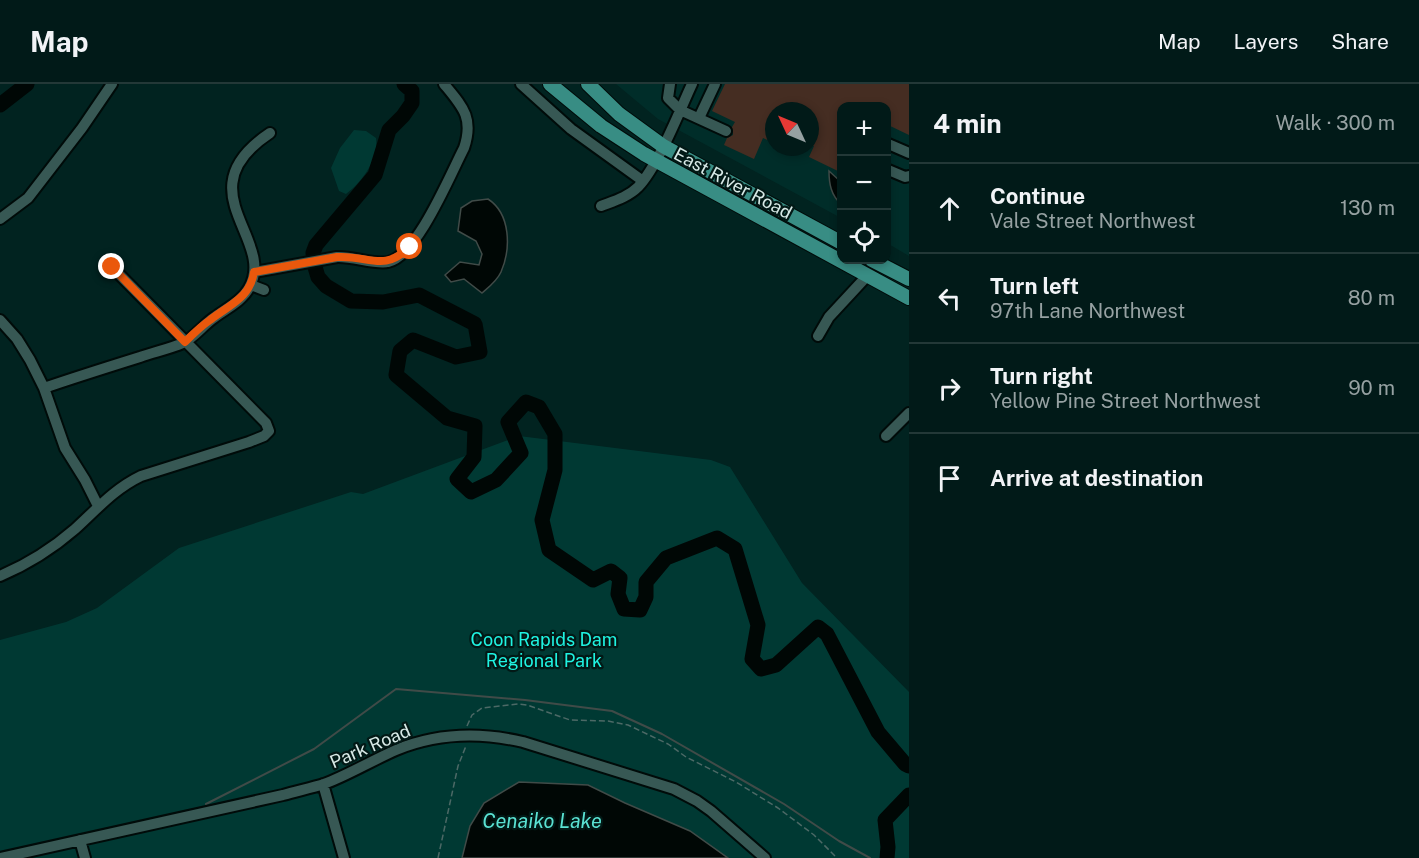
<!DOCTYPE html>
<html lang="en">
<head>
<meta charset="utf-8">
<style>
  body { margin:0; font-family:"Public Sans",sans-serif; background:#0b2321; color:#f1f3f6 }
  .controls { position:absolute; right:18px; top:18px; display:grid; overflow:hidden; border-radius:12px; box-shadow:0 3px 9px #0003 }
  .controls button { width:54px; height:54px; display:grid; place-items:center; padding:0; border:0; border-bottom:2px solid #233837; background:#011a18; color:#f1f3f6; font:30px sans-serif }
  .compass { position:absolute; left:765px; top:18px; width:54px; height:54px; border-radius:50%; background:#011a18; box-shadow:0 3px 9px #0003; rotate:314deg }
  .stop { position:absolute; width:18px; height:18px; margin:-14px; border:4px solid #ea580c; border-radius:50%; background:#fff }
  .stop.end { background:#ea580c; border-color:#fff; box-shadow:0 2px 6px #0008 }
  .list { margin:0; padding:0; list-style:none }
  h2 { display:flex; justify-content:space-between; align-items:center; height:78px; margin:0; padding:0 24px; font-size:26px }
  h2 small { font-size:20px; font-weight:400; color:#96a1a2 }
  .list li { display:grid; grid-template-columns:39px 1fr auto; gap:18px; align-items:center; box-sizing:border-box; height:90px; padding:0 24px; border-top:2px solid #233837 }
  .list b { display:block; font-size:22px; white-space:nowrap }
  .list p { margin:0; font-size:20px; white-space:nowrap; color:#96a1a2 }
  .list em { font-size:20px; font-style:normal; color:#96a1a2 }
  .icon { flex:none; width:33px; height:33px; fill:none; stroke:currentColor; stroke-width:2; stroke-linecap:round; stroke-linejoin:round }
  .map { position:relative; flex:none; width:909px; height:774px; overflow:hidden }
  header { display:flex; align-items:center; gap:36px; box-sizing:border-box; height:84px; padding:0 30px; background:#011a18; border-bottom:2px solid #233837 }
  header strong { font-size:28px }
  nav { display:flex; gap:33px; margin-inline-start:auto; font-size:21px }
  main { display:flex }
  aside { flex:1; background:#011a18 }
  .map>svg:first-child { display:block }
  .built { fill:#002d29; fill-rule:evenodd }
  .green { fill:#003933 }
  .water { fill:#000705; stroke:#404b48; stroke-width:1.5 }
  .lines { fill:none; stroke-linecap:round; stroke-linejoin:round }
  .stream { stroke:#404b48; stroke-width:2 }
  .river { stroke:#000705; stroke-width:15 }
  .building { fill:#452d22 }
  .minor-casing { stroke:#000b09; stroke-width:14 }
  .major-casing { stroke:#000b09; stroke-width:16 }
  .path { stroke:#4c6966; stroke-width:1.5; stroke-dasharray:6 3; stroke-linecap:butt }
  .minor { stroke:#375854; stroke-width:10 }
  .major { stroke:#388d84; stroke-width:14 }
  .route { stroke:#ea580c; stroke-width:8 }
  .labels { text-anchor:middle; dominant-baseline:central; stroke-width:4.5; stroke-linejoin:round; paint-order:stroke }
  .street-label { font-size:18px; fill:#d7e9e6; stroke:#021916 }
  .park-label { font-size:18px; fill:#1ff3e1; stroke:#021916 }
  .water-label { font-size:20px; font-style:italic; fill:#5ae2d3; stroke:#021916 }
</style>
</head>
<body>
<header>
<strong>Map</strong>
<nav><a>Map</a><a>Layers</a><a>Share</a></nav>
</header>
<main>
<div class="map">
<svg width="909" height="774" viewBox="0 0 909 774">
  <rect width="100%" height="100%" fill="#012320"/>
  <path class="built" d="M616 0H909V172L887 159 886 22H842L841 134 658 35ZM774 27H810V63H774Z"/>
  <path class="green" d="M354 46 366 47 376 54C379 75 362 98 346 110L339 107 331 84 340 64Z
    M519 352 711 376 730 383 802 499 909 608V774H0V556L66 538 97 524 179 464 351 408 363 410Z"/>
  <path class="water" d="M829 87 841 98V120C831 111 829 100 829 87Z
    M488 115C511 130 511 165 501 188 497 197 489 203 482 209L464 195 451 198 445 191 460 178 479 181 482 170 476 157 458 147 461 124 472 117Z
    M519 698 588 701 625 719 690 747 728 774H462L470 742 484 719Z"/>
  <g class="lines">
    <path class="stream" d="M206 720 314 665 396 605 525 616 612 627 662 650 784 720 839 757 870 774"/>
    <path class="river" d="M404 0 412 7V19L403 32 389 46 375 91 316 161 313 169 315 183 318 193 326 202 351 217 383 218 419 211 475 240 480 268 456 273 413 256 400 267 396 291 447 334 475 342 474 373 457 395 471 408 496 396 521 369 508 338 526 318 539 323 555 350V386L542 436 549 466 593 496 611 487 620 494 618 510 624 525 640 526 646 513V498L666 474 717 454 735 465 758 541 752 575 761 585 776 581 818 543 827 550 878 648 905 680 909 682
      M0 21 27 0
      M887 774 888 763 885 736 909 711"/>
  </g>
  <path class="building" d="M725 0H909V51L886 40V22H842V89L809 73 814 62 810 60V27H774V59L763 54 754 75 724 61 727 54 733 51 732 43 735 38 712 27Z"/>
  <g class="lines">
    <defs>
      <path id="minor" d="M521 0 571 45 643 97
        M670 0 668 14 680 26 726 47
        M699 34 715 0
        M886 59 909 69
        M886 85 905 93 909 92
        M601 122C614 117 628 113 638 103 658 82 679 28 692 0
        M0 135 28 114 82 44 112 0
        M254 188 337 173C352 172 376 181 388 178 417 172 450 91 464 64 474 34 463 23 444 0
        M251 201 264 206
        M0 236 17 255 30 276 44 304 65 364 85 396 98 422
        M818 252 829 233 867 192
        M44 304C76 293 108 283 140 273 154 268 169 265 183 259 195 253 204 240 215 233 227 224 242 217 249 204 277 155 183 107 270 49
        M886 352 909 329
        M0 492C28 480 52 465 75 445 97 425 114 405 141 392L249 358 264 352 269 347 266 339 112 183
        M323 700 344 774
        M80 756 85 774
        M0 774 283 711C297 707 311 704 324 700 348 691 371 677 396 666 437 649 480 648 523 658L674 705 697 717 711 727 765 774"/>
      <path id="major" d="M550 0 601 42 644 70 909 214
        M588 0 619 30 663 62 842 159
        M872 176 909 195"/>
    </defs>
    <use href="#minor" class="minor-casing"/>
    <use href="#major" class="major-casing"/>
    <path class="path" d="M467 642 472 631 482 624 518 620 527 621 570 636 608 637 628 641 668 660 686 673 736 698 778 724 814 751 837 774
      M438 774 458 682 466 662"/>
    <use href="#minor" class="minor"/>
    <use href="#major" class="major"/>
  </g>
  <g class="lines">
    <path class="route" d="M112 183 185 258C193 250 201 242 210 236 229 221 250 214 254 188L337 173C370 171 382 189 410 163"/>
  </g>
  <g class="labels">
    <g class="street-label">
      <text transform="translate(733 99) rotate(28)">East River Road</text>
      <text transform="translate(370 662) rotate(-23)">Park Road</text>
    </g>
    <g class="park-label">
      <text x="544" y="555">Coon Rapids Dam<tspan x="544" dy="21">Regional Park</tspan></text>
    </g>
    <g class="water-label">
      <text x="542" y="737">Cenaiko Lake</text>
    </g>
  </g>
</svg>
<div class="controls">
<button>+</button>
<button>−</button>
<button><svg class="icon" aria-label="locate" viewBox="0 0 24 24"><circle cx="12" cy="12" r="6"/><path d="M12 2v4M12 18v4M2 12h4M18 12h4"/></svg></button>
</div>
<svg class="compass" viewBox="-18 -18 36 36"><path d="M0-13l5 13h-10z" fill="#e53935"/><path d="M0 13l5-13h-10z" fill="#96a1a2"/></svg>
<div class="stop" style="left:410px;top:163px"></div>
<div class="stop end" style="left:112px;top:183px"></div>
</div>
<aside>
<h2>4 min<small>Walk · 300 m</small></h2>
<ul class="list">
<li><svg class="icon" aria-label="ahead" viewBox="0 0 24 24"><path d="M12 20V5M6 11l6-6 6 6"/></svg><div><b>Continue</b><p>Vale Street Northwest</p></div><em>130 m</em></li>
<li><svg class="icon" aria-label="left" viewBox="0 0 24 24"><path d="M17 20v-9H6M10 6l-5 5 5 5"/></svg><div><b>Turn left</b><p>97th Lane Northwest</p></div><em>80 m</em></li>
<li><svg class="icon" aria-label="right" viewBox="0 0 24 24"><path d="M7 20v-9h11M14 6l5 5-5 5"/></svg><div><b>Turn right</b><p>Yellow Pine Street Northwest</p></div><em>90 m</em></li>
<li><svg class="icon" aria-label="arrive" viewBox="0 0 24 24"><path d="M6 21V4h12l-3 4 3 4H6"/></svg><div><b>Arrive at destination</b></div></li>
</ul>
</aside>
</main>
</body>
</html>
